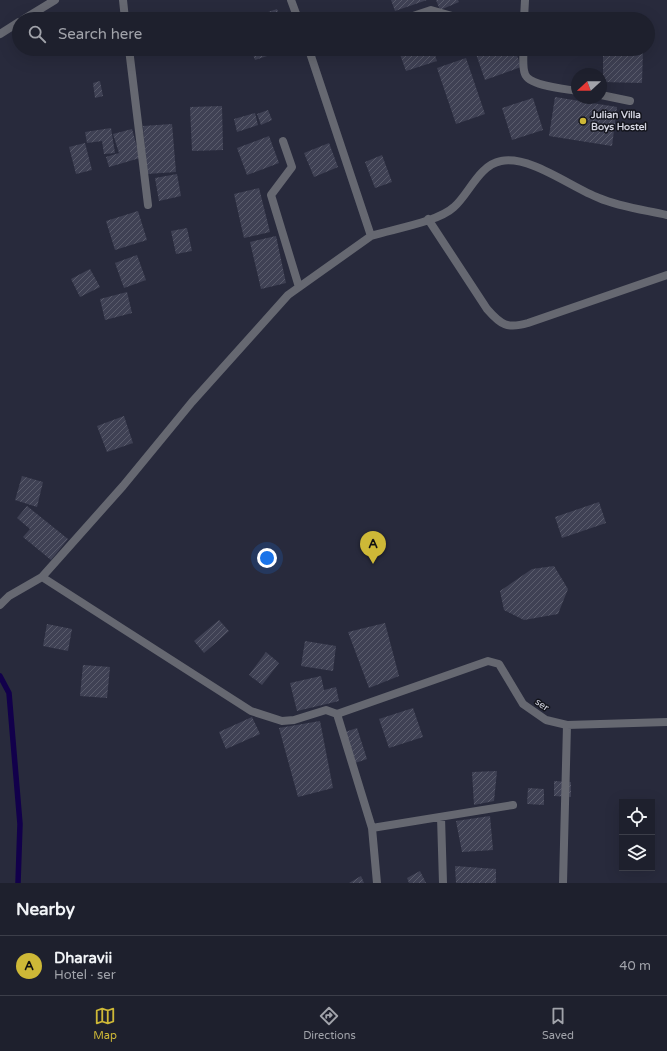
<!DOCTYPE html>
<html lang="en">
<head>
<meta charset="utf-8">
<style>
  body { margin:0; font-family:"Varela Round",sans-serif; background:#262835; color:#f1f3f6 }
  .controls { position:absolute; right:12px; bottom:12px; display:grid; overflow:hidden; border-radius:0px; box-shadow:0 4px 16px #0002 }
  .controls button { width:36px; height:36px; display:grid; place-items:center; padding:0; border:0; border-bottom:1px solid #3c3e49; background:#1e202d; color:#f1f3f6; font:20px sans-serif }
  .compass { position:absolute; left:571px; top:68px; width:36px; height:36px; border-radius:50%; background:#1e202d; box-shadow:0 4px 16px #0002; rotate:249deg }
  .you { position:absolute; left:267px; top:558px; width:14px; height:14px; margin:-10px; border:3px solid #fff; border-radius:50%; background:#1a73e8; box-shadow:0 0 0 6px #1a73e833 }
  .badge { display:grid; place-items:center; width:26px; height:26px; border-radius:50%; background:#ceb837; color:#111; font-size:13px; font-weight:700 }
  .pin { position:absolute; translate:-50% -33px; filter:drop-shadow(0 1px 2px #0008) }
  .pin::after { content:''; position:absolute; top:21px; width:14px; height:12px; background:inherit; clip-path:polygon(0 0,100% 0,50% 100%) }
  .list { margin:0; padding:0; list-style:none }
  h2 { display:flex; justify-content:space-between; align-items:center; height:52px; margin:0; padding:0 16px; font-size:17px }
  h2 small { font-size:13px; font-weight:400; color:#a1a3aa }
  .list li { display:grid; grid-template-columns:26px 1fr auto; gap:12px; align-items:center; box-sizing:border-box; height:60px; padding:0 16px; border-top:1px solid #3c3e49 }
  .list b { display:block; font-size:15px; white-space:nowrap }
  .list p { margin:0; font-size:13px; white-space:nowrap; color:#a1a3aa }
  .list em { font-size:13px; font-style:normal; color:#a1a3aa }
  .icon { flex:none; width:22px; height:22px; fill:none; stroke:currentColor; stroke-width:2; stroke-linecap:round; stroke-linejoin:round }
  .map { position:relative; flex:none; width:667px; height:883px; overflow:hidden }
  .search { position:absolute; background:#1e202d; box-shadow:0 4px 16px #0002; left:12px; right:12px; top:12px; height:44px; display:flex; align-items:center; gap:10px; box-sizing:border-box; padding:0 14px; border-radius:22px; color:#a1a3aa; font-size:15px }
  .sheet { height:112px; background:#1e202d }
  nav { display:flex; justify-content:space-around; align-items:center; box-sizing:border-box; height:56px; border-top:1px solid #3c3e49; background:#1e202d; font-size:11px; color:#a1a3aa }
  nav a { display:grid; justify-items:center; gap:2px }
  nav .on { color:#ceb837 }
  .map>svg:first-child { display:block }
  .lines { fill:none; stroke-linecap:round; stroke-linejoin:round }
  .stream { stroke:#12004b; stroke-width:5.5 }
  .building { fill:url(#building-hatch) }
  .street { stroke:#666871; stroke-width:8 }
  .poi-dot { fill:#ceb837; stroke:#13141c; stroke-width:1.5 }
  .labels { text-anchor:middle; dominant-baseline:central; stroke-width:3; stroke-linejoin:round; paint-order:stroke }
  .poi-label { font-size:10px; font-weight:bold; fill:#d1d2de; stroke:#13141c; text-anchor:start }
  .street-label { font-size:10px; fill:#d1d2de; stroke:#13141c }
</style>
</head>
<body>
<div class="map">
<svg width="667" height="883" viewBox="0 0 667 883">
  <defs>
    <pattern id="building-hatch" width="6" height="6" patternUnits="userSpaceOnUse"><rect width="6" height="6" fill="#3f4154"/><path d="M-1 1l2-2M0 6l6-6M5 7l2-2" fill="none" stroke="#5a5c6c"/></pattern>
  </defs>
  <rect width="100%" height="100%" fill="#282a3c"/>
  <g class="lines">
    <path class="stream" d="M0 676 9 693 20 824 18 883"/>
  </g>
  <path class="building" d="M391 0H427L395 11Z
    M436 0H458L459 2 440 10Z
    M277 9 280 19H247Z
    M251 49H288L255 60Z
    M398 49H433L437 61 406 71Z
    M489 49H515L521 67 485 80 476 54Z
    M603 49H643L642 83 603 82Z
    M466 58 485 114 456 124 437 68Z
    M100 81 103 96 95 98 93 83Z
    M555 97 617 107 612 146 549 136Z
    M533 98 543 130 512 140 502 108Z
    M222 106 223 150 192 151 190 107Z
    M268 110 272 120 261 125 257 114Z
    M255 113 258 125 237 132 234 119Z
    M172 124 176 172 147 174 143 126Z
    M111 128 115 153 104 154 102 141 87 143 85 132Z
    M132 129 140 158 109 167 106 157 119 153 113 134Z
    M269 136 279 163 247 175 237 148Z
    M85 143 92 170 76 174 69 147Z
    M329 143 338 167 314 177 304 153Z
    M382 155 392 182 375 188 365 162Z
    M177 174 181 196 159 201 155 178Z
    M259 188 270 232 244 238 234 194Z
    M138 211 147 240 115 250 106 221Z
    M187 228 192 251 176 254 171 231Z
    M276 236 286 283 261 289 250 242Z
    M137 255 146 280 124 288 115 263Z
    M90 269 100 287 80 297 71 279Z
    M127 292 132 313 105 320 100 299Z
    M124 416 133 443 107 452 97 426Z
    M22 476 43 482 37 507 15 500Z
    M599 502 606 523 562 538 555 517Z
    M27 506 68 539 51 560 23 537 30 529 17 518Z
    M554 566 568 589 558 614 524 620 504 610 500 591 532 569Z
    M219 620 229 631 204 653 194 641Z
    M385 623 399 676 369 688 348 632Z
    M47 624 72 629 68 651 43 646Z
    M305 641 336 646 333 671 301 666Z
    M266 652 279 663 262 685 249 675Z
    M83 665 110 667 107 698 80 696Z
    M321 676 324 690 336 687 339 701 297 711 290 683Z
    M413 708 423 737 389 748 379 719Z
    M252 717 260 734 226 749 219 732Z
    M320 721 333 788 298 797 279 728Z
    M357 728 367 759 355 763 345 732Z
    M497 771 494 801 474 805 472 772Z
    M554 781 571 782V797L554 796Z
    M528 788 544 789V805L527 804Z
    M490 816 493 850 462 852 456 821Z
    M455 866 496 869V883H456Z
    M420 871 426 883H409L407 878Z
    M361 876 364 883H349Z"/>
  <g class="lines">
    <path class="street" d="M123 0 125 19
      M291 0 298 19
      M24 19 55 0
      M404 19 431 10 463 19
      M524 19 525 0
      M0 34 19 22
      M129 49 148 205
      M523 49C524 57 522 67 525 74 529 86 566 89 577 91
      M601 95 630 101
      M283 141 292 167 271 195 299 287
      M428 219 487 309C501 325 507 329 528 323L667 275
      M371 236C393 229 438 222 454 207 469 194 479 165 501 161 530 155 572 188 599 198 620 207 645 210 667 215
      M42 577 251 711 282 721 294 720 326 710 337 714 372 828 377 883
      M0 605 9 596 42 577 123 486 192 402 288 295 371 236 309 50
      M337 714 488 661 499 664 523 704 546 720 567 725 667 722
      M441 817 443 883
      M372 828 513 805
      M563 883 567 725"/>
  </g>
  <circle class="poi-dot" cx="583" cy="121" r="4"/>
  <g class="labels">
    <g class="poi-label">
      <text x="591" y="115">Julian Villa<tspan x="591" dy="12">Boys Hostel</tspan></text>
    </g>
    <g class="street-label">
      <text transform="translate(542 705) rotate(35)">ser</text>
    </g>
  </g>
</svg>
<div class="controls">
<button><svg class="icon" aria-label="locate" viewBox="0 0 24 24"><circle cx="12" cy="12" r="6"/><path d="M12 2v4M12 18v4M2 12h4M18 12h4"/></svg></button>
<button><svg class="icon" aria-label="layers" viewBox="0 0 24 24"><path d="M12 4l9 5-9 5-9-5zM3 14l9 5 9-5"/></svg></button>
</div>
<svg class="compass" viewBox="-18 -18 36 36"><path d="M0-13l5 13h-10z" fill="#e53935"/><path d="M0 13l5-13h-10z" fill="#a1a3aa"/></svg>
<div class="you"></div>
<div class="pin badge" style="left:373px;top:564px">A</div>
<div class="search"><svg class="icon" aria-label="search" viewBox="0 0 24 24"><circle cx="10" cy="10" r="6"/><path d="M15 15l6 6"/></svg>Search here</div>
</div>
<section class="sheet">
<h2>Nearby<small></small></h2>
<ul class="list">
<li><span class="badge">A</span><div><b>Dharavii</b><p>Hotel · ser</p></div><em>40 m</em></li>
</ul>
</section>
<nav>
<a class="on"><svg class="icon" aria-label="map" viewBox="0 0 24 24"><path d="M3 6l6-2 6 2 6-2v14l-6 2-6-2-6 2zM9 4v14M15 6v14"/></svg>Map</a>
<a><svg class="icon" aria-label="directions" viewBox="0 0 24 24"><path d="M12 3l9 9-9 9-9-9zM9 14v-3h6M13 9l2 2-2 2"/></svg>Directions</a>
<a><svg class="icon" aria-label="saved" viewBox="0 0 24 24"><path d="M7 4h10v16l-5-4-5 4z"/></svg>Saved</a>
</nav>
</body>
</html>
